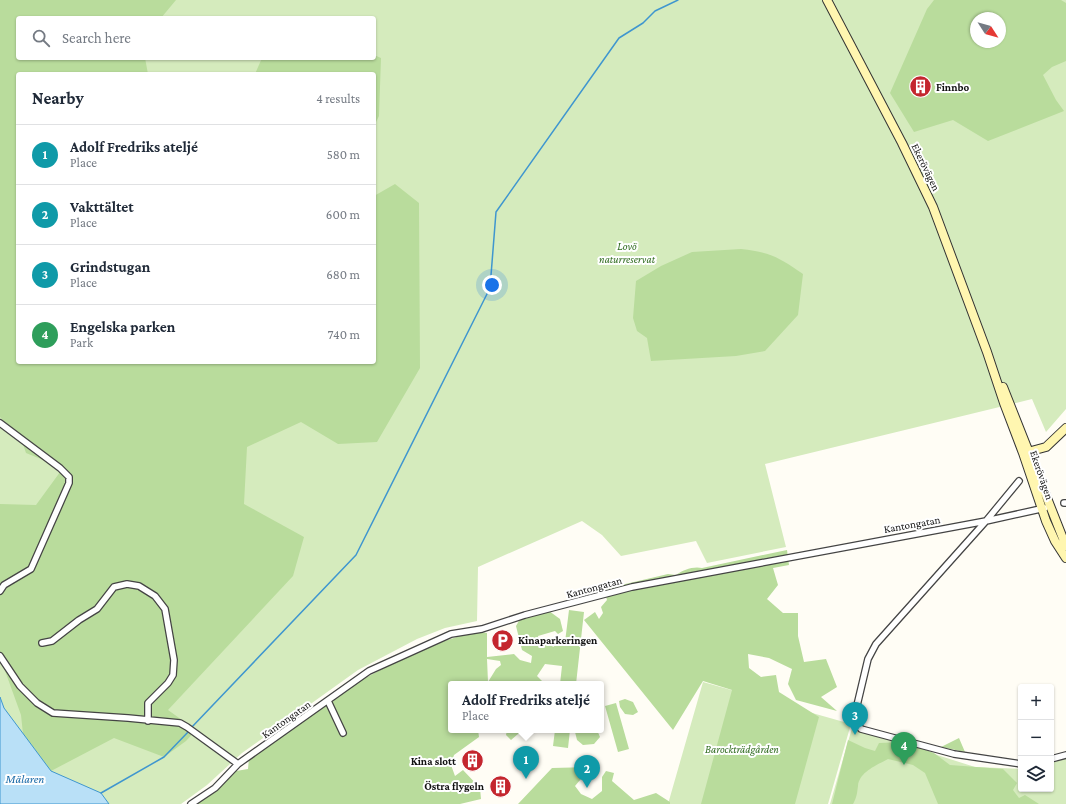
<!DOCTYPE html>
<html lang="en">
<head>
<meta charset="utf-8">
<style>
  body { margin:0; font-family:"Crimson Pro",serif; background:#f2f2f3; color:#1f2937 }
  .controls { position:absolute; right:12px; bottom:12px; display:grid; overflow:hidden; border-radius:4px; box-shadow:0 1px 3px #0004 }
  .controls button { width:36px; height:36px; display:grid; place-items:center; padding:0; border:0; border-bottom:1px solid #e0e1e3; background:#fff; color:#1f2937; font:20px sans-serif }
  .compass { position:absolute; left:970px; top:12px; width:36px; height:36px; border-radius:50%; background:#fff; box-shadow:0 1px 3px #0004; rotate:126deg }
  .you { position:absolute; left:492px; top:285px; width:14px; height:14px; margin:-10px; border:3px solid #fff; border-radius:50%; background:#1a73e8; box-shadow:0 0 0 6px #1a73e833 }
  .badge { display:grid; place-items:center; width:26px; height:26px; border-radius:50%; background:#0b8043; color:#fff; font-size:13px; font-weight:700 }
  .pin { position:absolute; translate:-50% -33px; filter:drop-shadow(0 1px 2px #0008) }
  .pin::after { content:''; position:absolute; top:21px; width:14px; height:12px; background:inherit; clip-path:polygon(0 0,100% 0,50% 100%) }
  .popup { position:absolute; left:448px; top:681px; width:156px; height:52px; box-sizing:border-box; display:grid; place-content:center; border-radius:4px; background:#fff; filter:drop-shadow(0 1px 3px #0005); font-size:13px; white-space:nowrap; color:#747a83 }
  .popup b { font-size:15px; color:#1f2937 }
  .popup::after { content:''; position:absolute; left:50%; top:100%; margin-left:-8px; border:8px solid transparent; border-top-color:#fff }
  .list { margin:0; padding:0; list-style:none }
  h2 { display:flex; justify-content:space-between; align-items:center; height:52px; margin:0; padding:0 16px; font-size:17px }
  h2 small { font-size:13px; font-weight:400; color:#747a83 }
  .list li { display:grid; grid-template-columns:26px 1fr auto; gap:12px; align-items:center; box-sizing:border-box; height:60px; padding:0 16px; border-top:1px solid #e0e1e3 }
  .list b { display:block; font-size:15px; white-space:nowrap }
  .list p { margin:0; font-size:13px; white-space:nowrap; color:#747a83 }
  .list em { font-size:13px; font-style:normal; color:#747a83 }
  .icon { flex:none; width:22px; height:22px; fill:none; stroke:currentColor; stroke-width:2; stroke-linecap:round; stroke-linejoin:round }
  .map { position:relative; flex:none; width:1066px; height:804px; overflow:hidden }
  .search { position:absolute; background:#fff; box-shadow:0 1px 3px #0004; left:16px; top:16px; width:360px; height:44px; display:flex; align-items:center; gap:10px; box-sizing:border-box; padding:0 14px; border-radius:4px; color:#747a83; font-size:15px }
  .panel { position:absolute; background:#fff; box-shadow:0 1px 3px #0004; left:16px; top:72px; width:360px; height:292px; border-radius:4px }
  .map>svg:first-child { display:block }
  .green { fill:#d5ebbd; fill-rule:evenodd }
  .forest { fill:#b9dc9c; fill-rule:evenodd }
  .water { fill:#b9e0f7; stroke:#3f96cf }
  .lines { fill:none; stroke-linecap:round; stroke-linejoin:round }
  .stream { stroke:#3f96cf; stroke-width:1.5 }
  .street-casing { stroke:#444; stroke-width:8 }
  .secondary-casing { stroke:#333; stroke-width:10 }
  .street { stroke:#fff; stroke-width:5.5 }
  .secondary { stroke:#fff6b0; stroke-width:8 }
  .labels { text-anchor:middle; dominant-baseline:central; stroke-width:4; stroke-linejoin:round; paint-order:stroke }
  .poi-label { font-size:11px; font-weight:bold; fill:#111; stroke:#fff; text-anchor:start }
  .street-label { font-size:11px; fill:#111; stroke:#fff }
  .park-label { font-size:11px; font-style:italic; fill:#2f6b1f; stroke:#fff }
  .water-label { font-size:12px; font-style:italic; fill:#1768a6; stroke:#fff }
</style>
</head>
<body>
<div class="map">
<svg width="1066" height="804" viewBox="0 0 1066 804">
  <rect width="100%" height="100%" fill="#fffdf5"/>
  <path class="green" d="M0 0H1066V409L1046 432 1032 399 765 464 786 547 707 563 696 541 621 556 602 535 582 521 478 567 477 621 445 628 417 639 358 670 242 753 207 785 181 804H0ZM18 18H374V58H18ZM976 18H1000V42H976ZM18 74H374V362H18Z
    M703 682 851 724 828 804H668Z
    M852 728 975 767 1021 769V789H1051V762L1066 759V804H830Z"/>
  <path class="forest" d="M0 0H176L161 18H18V58H145L148 74H18V362H374V196L395 184 419 203 420 368 377 442 338 444 301 422 247 447 244 504 304 537 293 576 168 710 196 730 186 741 164 757 114 738 51 771 23 734 21 715 0 657V504L36 505 63 468 26 453 22 441 0 417Z
    M934 0H1061L1066 3V61L1052 67 1043 75 1056 100 1064 111 988 141 953 120 914 132 890 93 927 9ZM976 18H1000V42H976Z
    M374 55 381 58 379 116 374 126V74H255L262 58H374Z
    M741 249C770 252 780 258 803 274L798 315 765 351 736 356 651 361 647 338 637 331 633 318 636 281 661 266 692 252Z
    M787 550 789 565 773 568 778 585 767 599 783 613H798V636L804 662 826 659 837 687 821 697 837 711 796 700 788 684 792 669 769 658 748 654 749 668 761 677 776 675 779 692 819 717 795 804H701L732 690 703 681 673 730 584 620 595 612 599 619 603 613 601 607 607 600 604 589 668 574 676 575C683 570 693 566 702 568Z
    M569 610 584 612 576 684H560L562 666 545 664 537 676 545 684H451V730H478L479 737 454 755 451 765 455 776 463 770 480 788 481 799 460 804H197L236 771 248 769 249 758 356 683 419 649 460 636 470 630 487 633V657L514 654 520 660 531 663 532 656 522 650 516 626 520 619 549 611 560 619 563 631 558 634 555 631 538 636 539 642 550 643 553 647 561 641 565 642ZM487 659 500 661 501 665 496 669 488 682Z
    M625 699 633 702 638 712 633 715 625 714 620 707 619 701Z
    M616 703 629 749 618 752 605 706Z
    M507 730H538L518 734 511 740 506 735Z
    M555 730H570L568 748 553 746Z
    M577 730H597L600 737 594 744 583 745 577 740 575 732Z
    M959 738 965 752 941 747Z
    M848 740 865 748 875 751 879 743 904 742 934 753 950 765 1003 769 1017 783 1013 790 1019 798 1025 795 1039 804H938L925 773 913 765 888 759C877 765 859 772 858 786 857 793 857 797 853 804H832Z
    M591 767 575 786 581 794 592 799 602 791V777L606 771 614 773 612 781 634 800 656 793 670 802V804H518L552 768Z"/>
  <path class="water" d="M0 697 4 708 51 771 101 793 109 804H0Z"/>
  <g class="lines">
    <path class="stream" d="M191 728 356 555 490 288 496 212 619 38 643 23 655 11 678 0
      M101 793 164 757 189 731"/>
    <defs>
      <path id="street" d="M0 423 60 468 69 477V483L31 569 4 585 0 591
        M1019 481 986 521 876 644 868 659 854 718 861 729 954 754 1021 764
        M1064 503H1066
        M42 643 52 641 79 620 97 609 114 587 127 584 139 586 155 596 165 609 174 660 173 675 168 683 148 703V721
        M0 656 20 686 37 703 53 713 128 718 180 723 187 727 238 764
        M328 701 343 733
        M1051 759 1066 755
        M191 804 215 788 238 764 369 671 451 634 482 629 525 615 632 587 986 521 1045 508"/>
      <path id="secondary" d="M827 0 902 143 933 207 987 352 1004 403 1023 453 1046 521 1055 541 1066 558
        M1003 387 1066 546
        M1024 453 1046 447 1066 428"/>
    </defs>
    <use href="#street" class="street-casing"/>
    <use href="#secondary" class="secondary-casing"/>
    <use href="#street" class="street"/>
    <use href="#secondary" class="secondary"/>
  </g>
  <defs>
    <symbol id="building-disc" viewBox="-11 -11 22 22"><circle r="9.5" fill="#c4262e" stroke="#fff"/><path d="M-4-6H4V6H1V3H-1V6H-4ZM-2.5-4.3h1.7v1.8h-1.7ZM.8-4.3h1.7v1.8H.8ZM-2.5-1h1.7V.8h-1.7ZM.8-1h1.7V.8H.8Z" fill="#fff"/></symbol>
    <symbol id="parking-disc" viewBox="-11 -11 22 22"><circle r="9.5" fill="#c4262e" stroke="#fff"/><path d="M-3.5-5.5H1a3.5 3.5 0 0 1 0 7H-1V5.5H-3.5ZM-1-3.4V-.6H.8a1.4 1.4 0 0 0 0-2.8Z" fill="#fff"/></symbol>
  </defs>
  <g fill-rule="evenodd">
    <use href="#building-disc" x="908" y="74" width="25" height="25"/>
    <use href="#parking-disc" x="490" y="628" width="25" height="25"/>
    <use href="#building-disc" x="460" y="748" width="25" height="25"/>
    <use href="#building-disc" x="488" y="774" width="25" height="25"/>
  </g>
  <g class="labels">
    <g class="poi-label">
      <text x="936" y="87">Finnbo</text>
      <text x="518" y="640">Kinaparkeringen</text>
      <text x="456" y="761" text-anchor="end">Kina slott</text>
      <text x="484" y="786" text-anchor="end">Östra flygeln</text>
    </g>
    <g class="street-label">
      <text transform="translate(926 167) rotate(64)">Ekerövägen</text>
      <text transform="translate(1042 475) rotate(71)">Ekerövägen</text>
      <text transform="translate(912 524) rotate(-10)">Kantongatan</text>
      <text transform="translate(594 587) rotate(-15)">Kantongatan</text>
      <text transform="translate(286 719) rotate(-35)">Kantongatan</text>
    </g>
    <g class="park-label">
      <text x="627" y="246">Lovö<tspan x="627" dy="13">naturreservat</tspan></text>
      <text x="742" y="749">Barockträdgården</text>
    </g>
    <g class="water-label">
      <text x="25" y="779">Mälaren</text>
    </g>
  </g>
</svg>
<div class="controls">
<button>+</button>
<button>−</button>
<button><svg class="icon" aria-label="layers" viewBox="0 0 24 24"><path d="M12 4l9 5-9 5-9-5zM3 14l9 5 9-5"/></svg></button>
</div>
<svg class="compass" viewBox="-18 -18 36 36"><path d="M0-13l5 13h-10z" fill="#e53935"/><path d="M0 13l5-13h-10z" fill="#747a83"/></svg>
<div class="you"></div>
<div class="pin badge" style="left:526px;top:779px;background:#0f9aa8">1</div>
<div class="popup"><b>Adolf Fredriks ateljé</b>Place</div>
<div class="pin badge" style="left:587px;top:788px;background:#0f9aa8">2</div>
<div class="pin badge" style="left:855px;top:735px;background:#0f9aa8">3</div>
<div class="pin badge" style="left:904px;top:765px;background:#2e9e5b">4</div>
<div class="search"><svg class="icon" aria-label="search" viewBox="0 0 24 24"><circle cx="10" cy="10" r="6"/><path d="M15 15l6 6"/></svg>Search here</div>
<section class="panel">
<h2>Nearby<small>4 results</small></h2>
<ul class="list">
<li><span class="badge" style="background:#0f9aa8">1</span><div><b>Adolf Fredriks ateljé</b><p>Place</p></div><em>580 m</em></li>
<li><span class="badge" style="background:#0f9aa8">2</span><div><b>Vakttältet</b><p>Place</p></div><em>600 m</em></li>
<li><span class="badge" style="background:#0f9aa8">3</span><div><b>Grindstugan</b><p>Place</p></div><em>680 m</em></li>
<li><span class="badge" style="background:#2e9e5b">4</span><div><b>Engelska parken</b><p>Park</p></div><em>740 m</em></li>
</ul>
</section>
</div>
</body>
</html>
